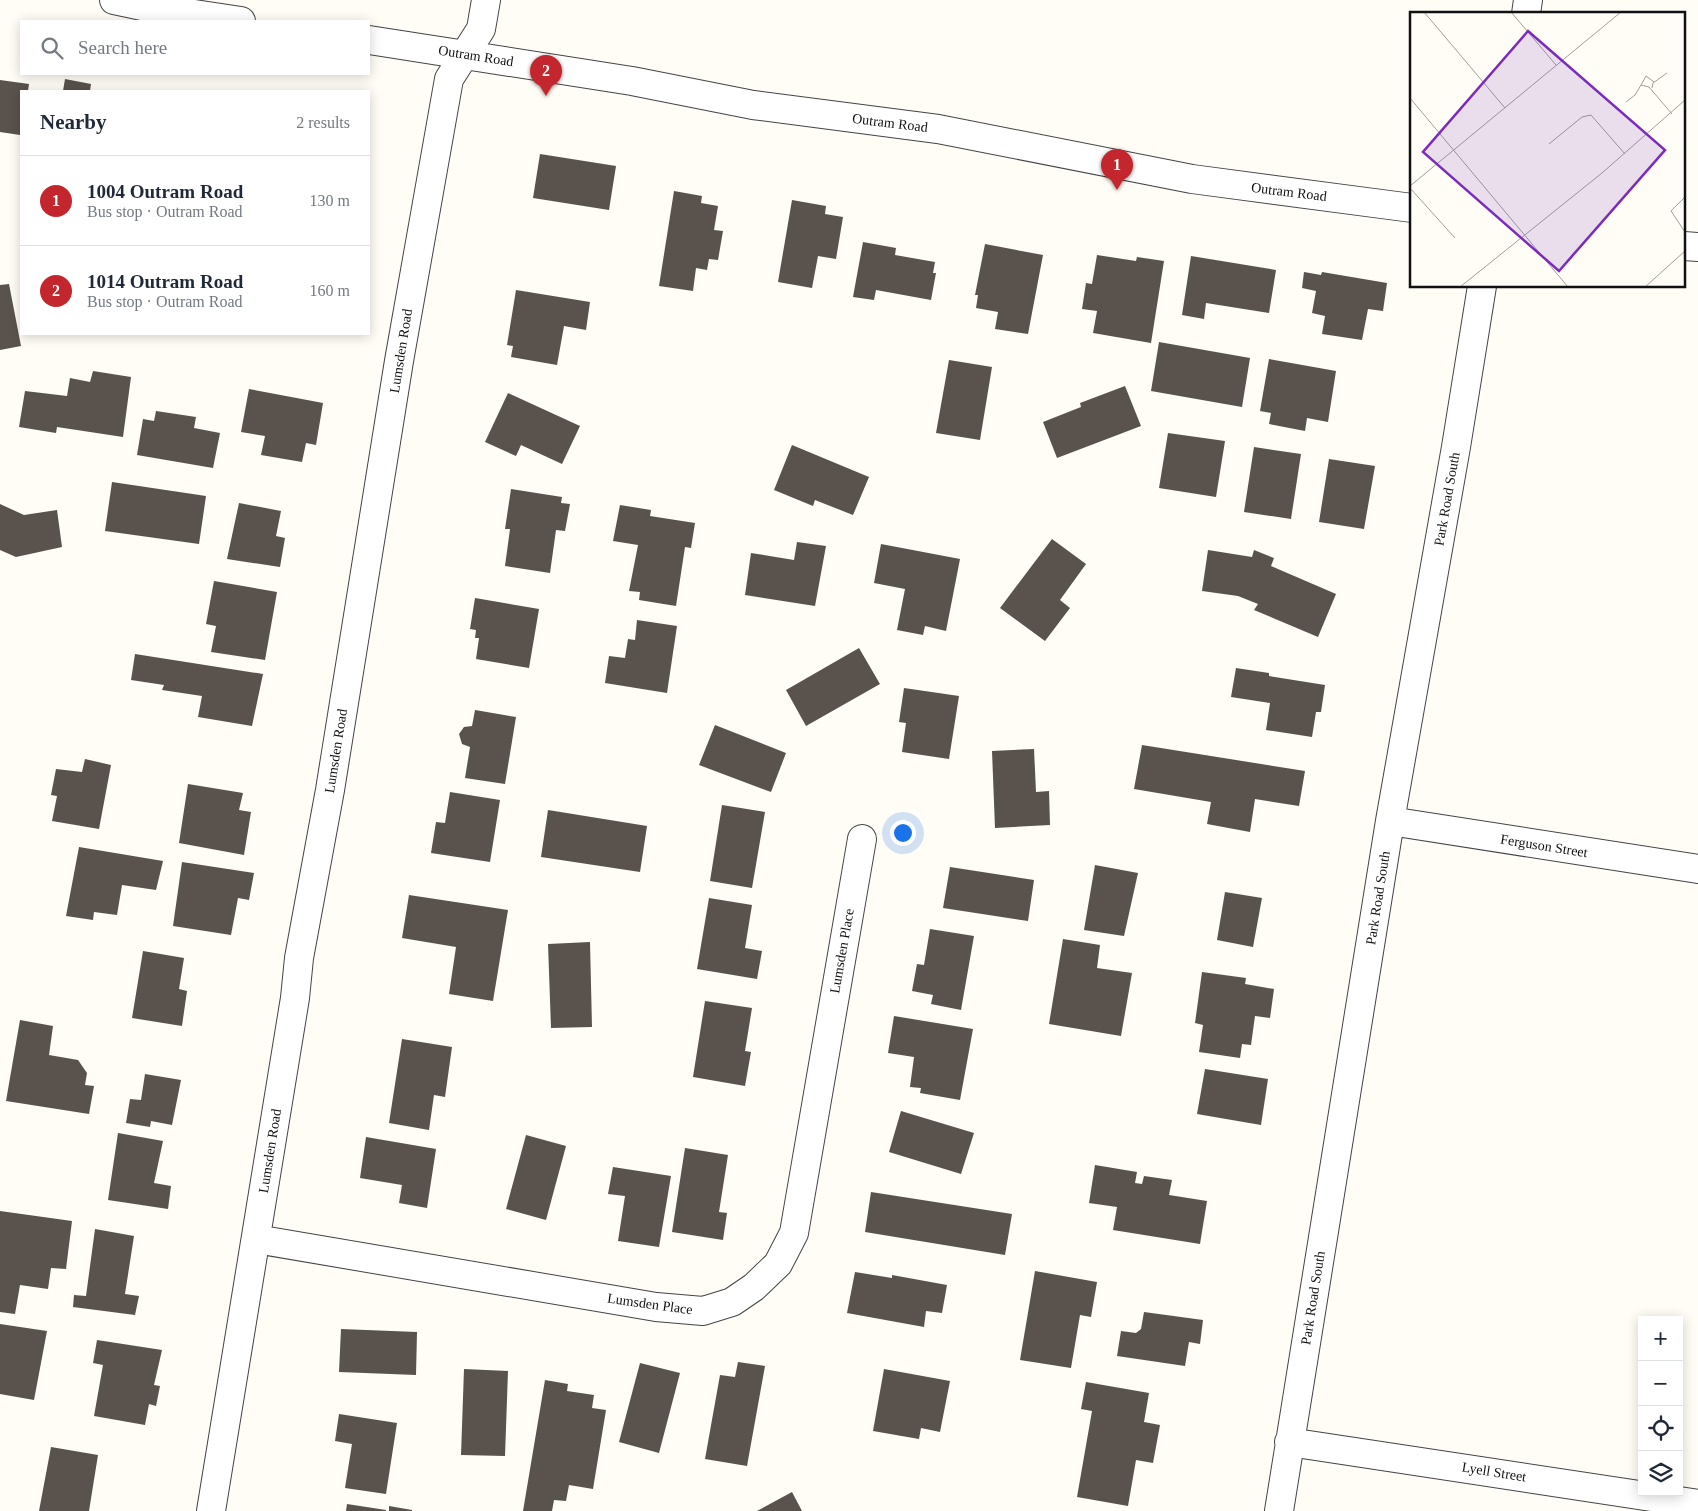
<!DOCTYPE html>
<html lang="en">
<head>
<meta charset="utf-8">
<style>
  body { margin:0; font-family:Georgia,serif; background:#f2f2f3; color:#1f2937 }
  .controls { position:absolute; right:15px; bottom:15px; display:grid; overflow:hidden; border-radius:0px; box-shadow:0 2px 12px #0003 }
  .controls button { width:45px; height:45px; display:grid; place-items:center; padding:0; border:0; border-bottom:1px solid #e0e1e3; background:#fff; color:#1f2937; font:25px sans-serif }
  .you { position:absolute; left:902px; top:832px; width:18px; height:18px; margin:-12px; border:4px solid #fff; border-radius:50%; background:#1a73e8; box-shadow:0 0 0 8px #1a73e833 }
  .badge { display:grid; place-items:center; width:32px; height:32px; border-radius:50%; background:#c4262e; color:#fff; font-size:16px; font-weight:700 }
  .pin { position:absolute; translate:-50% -41px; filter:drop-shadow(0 1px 2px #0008) }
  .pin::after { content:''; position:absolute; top:26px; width:18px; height:15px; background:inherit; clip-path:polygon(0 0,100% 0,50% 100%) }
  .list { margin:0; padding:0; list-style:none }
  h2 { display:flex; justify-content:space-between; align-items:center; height:65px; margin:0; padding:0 20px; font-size:21px }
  h2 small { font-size:16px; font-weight:400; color:#747a83 }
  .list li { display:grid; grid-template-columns:32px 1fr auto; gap:15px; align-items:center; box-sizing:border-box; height:90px; padding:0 20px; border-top:1px solid #e0e1e3 }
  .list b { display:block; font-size:19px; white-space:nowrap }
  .list p { margin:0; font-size:16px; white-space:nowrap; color:#747a83 }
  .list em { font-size:16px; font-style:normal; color:#747a83 }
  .icon { flex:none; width:28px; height:28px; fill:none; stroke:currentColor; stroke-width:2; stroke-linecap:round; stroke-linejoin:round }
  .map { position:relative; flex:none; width:1698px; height:1511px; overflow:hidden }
  .search { position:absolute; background:#fff; box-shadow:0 2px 12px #0003; left:20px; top:20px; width:350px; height:55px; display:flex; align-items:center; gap:12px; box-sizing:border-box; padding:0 18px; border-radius:0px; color:#747a83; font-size:19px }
  .panel { position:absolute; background:#fff; box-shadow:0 2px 12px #0003; left:20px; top:90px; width:350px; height:245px; border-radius:0px }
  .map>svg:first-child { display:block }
  .building { fill:#5a524d }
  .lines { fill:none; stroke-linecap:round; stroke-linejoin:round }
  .minor-casing { stroke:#444; stroke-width:30 }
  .minor { stroke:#fff; stroke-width:28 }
  .labels { text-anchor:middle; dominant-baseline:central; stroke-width:5; stroke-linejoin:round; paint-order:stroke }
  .street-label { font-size:14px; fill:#111; stroke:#fff }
  .inset-road { fill:none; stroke:#a09f9a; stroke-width:1 }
  .view { fill:#7b2cbf; fill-opacity:0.15; stroke:#7b2cbf; stroke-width:2.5 }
  .inset-edge { fill:none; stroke:#111; stroke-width:2.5 }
</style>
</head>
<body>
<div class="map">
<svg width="1698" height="1511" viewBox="0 0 1698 1511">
  <rect width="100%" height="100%" fill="#fffdf5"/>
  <path class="building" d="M65 79 91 84 90 91H63Z
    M0 80 29 84 28 91H21L20 135 0 132Z
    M540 154 616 166 609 210 533 198Z
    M674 191 702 196 701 203 718 206 714 230 723 231 718 260 709 259 707 270 696 268 693 291 659 286Z
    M792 200 826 206 825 214 843 217 836 259 818 256 812 288 778 282Z
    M863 242 896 248 895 255 935 262 933 273H936L931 300 876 290 874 300 853 297Z
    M985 244 1043 255 1028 334 995 329 998 312 976 308 978 295H975Z
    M1097 255 1136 261 1137 257 1164 261 1151 343 1093 333 1097 311 1082 309 1086 283 1092 284Z
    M1191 256 1276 270 1269 313 1206 303 1204 319 1182 315Z
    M1304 272 1321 275 1322 272 1387 283 1383 311 1368 309 1362 340 1322 334 1325 316 1312 313 1316 291 1302 288Z
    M9 284 21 346 0 350V285Z
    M516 290 590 302 586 330 564 326 557 365 511 357 513 346 507 345Z
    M1159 342 1250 358 1242 407 1151 391Z
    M1269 359 1336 371 1328 422 1307 418 1305 431 1269 424 1271 413 1260 411Z
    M949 360 992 367 980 440 936 433Z
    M93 371 131 377 123 437 57 427 56 433 19 427 25 391 67 396 70 378 90 382Z
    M1125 386 1141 426 1057 458 1043 422 1081 407 1080 403Z
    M249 389 323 403 316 445 306 443 302 462 261 455 265 436 241 432Z
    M508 393 580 426 562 464 521 445 516 456 485 442Z
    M156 411 196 417 194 428 220 433 213 468 137 455 143 419 154 421Z
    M1168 433 1225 441 1216 497 1159 488Z
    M792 445 869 477 853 515 815 500 813 506 774 490Z
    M1254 447 1301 454 1291 519 1244 512Z
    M1329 459 1375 466 1364 529 1319 522Z
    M112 482 206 496 199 544 105 531Z
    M511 489 562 497 561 503 570 504 565 531 556 530 550 573 505 566 510 529H505Z
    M239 503 281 511 276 536 285 538 280 567 227 559Z
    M0 504 24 515 57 510 62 547 16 557 0 550Z
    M620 505 651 510 650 516 695 523 691 548 685 547 676 606 639 600 640 592 629 591 638 545 613 541Z
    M1052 539 1086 564 1060 600 1070 608 1045 641 1000 608Z
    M797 542 826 546 815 606 745 595 751 553 794 560Z
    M881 544 960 559 946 631 925 626 923 635 897 630 905 589 874 583Z
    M1208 550 1252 557 1254 550 1274 558 1271 566 1336 594 1318 637 1254 610 1258 604 1238 596 1202 591Z
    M214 581 277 592 265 660 211 652 216 626 206 624Z
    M475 598 539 609 529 668 476 659 479 638H475L476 630 470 629Z
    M637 620 677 626 667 693 605 683 609 656 625 658 628 639 635 640Z
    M859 648 880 684 806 726 786 690Z
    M135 654 263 674 252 726 198 717 202 696 162 690 164 685 131 680Z
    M1236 668 1269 673V676L1325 685 1321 712H1316L1312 737 1266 730 1270 703 1231 697Z
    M904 688 959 696 949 759 902 752 906 723 899 722Z
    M475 710 516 717 505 784 465 778 470 747 462 744 459 734 464 727 472 726Z
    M715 725 786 753 771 792 699 765Z
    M1142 745 1305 771 1299 806 1255 799 1250 832 1207 824 1211 802 1134 789Z
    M1034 749 1036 792 1049 791 1050 825 995 828 992 751Z
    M85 759 111 765 99 829 52 821 57 796 51 795 56 769 82 772Z
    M188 784 243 793 239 810 251 812 244 855 179 843Z
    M450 792 500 800 490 862 431 853 436 822 445 823Z
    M722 805 765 812 752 888 710 881Z
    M548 810 647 826 640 872 541 857Z
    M79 847 163 861 156 890 122 885 117 915 94 912 93 920 66 916Z
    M182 862 254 873 249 900 238 898 231 935 173 926Z
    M1095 865 1138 873 1124 936 1084 930Z
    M950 867 1034 880 1028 921 943 908Z
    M1225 892 1262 898 1253 947 1217 940Z
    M409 895 508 910 493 1001 449 994 456 947 402 938Z
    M709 898 752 905 745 948 762 951 757 979 697 969Z
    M930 929 974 936 961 1010 931 1004 933 995 912 991 917 964 924 965Z
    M1063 939 1100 945 1097 968 1132 973 1121 1036 1049 1024Z
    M590 942 592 1027 551 1028 548 944Z
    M143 951 184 958 179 989 187 991 182 1026 132 1018Z
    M1202 972 1246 978 1245 984 1274 989 1270 1018 1255 1016 1251 1045 1242 1044 1240 1058 1199 1052 1203 1025 1195 1023Z
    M705 1001 752 1008 745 1051 751 1052 745 1086 693 1077Z
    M894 1016 973 1029 960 1100 920 1093 921 1088 910 1087 914 1057 888 1053Z
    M20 1020 53 1026 49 1055 78 1060 87 1073 85 1085 94 1086 89 1114 6 1101Z
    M402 1039 452 1047 445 1097 434 1095 429 1130 389 1123Z
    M1205 1069 1268 1079 1261 1125 1197 1114Z
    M145 1074 181 1080 172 1125 151 1121 150 1127 126 1123 130 1099 141 1100Z
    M901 1111 974 1133 961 1174 889 1152Z
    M118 1133 163 1141 154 1183 171 1186 168 1209 108 1200Z
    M526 1135 566 1146 546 1220 506 1209Z
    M366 1137 436 1149 427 1208 399 1203 402 1185 360 1178Z
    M685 1148 728 1155 719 1212 727 1213 723 1240 672 1232Z
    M1095 1165 1137 1172 1135 1183 1142 1184 1144 1176 1172 1180 1169 1195 1207 1201 1200 1244 1113 1230 1117 1207 1089 1203Z
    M613 1167 671 1176 659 1247 618 1241 625 1196 608 1194Z
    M871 1192 1012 1214 1005 1255 865 1232Z
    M0 1211 72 1221 66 1269 51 1268 48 1289 20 1285 15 1314 0 1312Z
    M95 1229 134 1236 125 1294 139 1296 135 1315 73 1307 74 1295 86 1296Z
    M1035 1271 1097 1282 1091 1317 1080 1315 1071 1368 1020 1360Z
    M855 1272 892 1278V1275L947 1285 942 1313 926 1311 924 1327 847 1313Z
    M1144 1312 1203 1320 1200 1344 1189 1342 1185 1366 1117 1356 1121 1331 1136 1333 1141 1329Z
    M0 1324 47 1331 34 1400 0 1394Z
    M341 1329 417 1332 416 1375 339 1372Z
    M97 1340 162 1350 154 1385 160 1386 156 1406 149 1404 145 1425 94 1416 103 1365 93 1363Z
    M738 1362 765 1366 747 1466 705 1459 720 1375 735 1377Z
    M640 1363 680 1373 659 1453 619 1442Z
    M464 1369 508 1371 505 1456 461 1455Z
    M884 1369 950 1381 940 1432 921 1428 919 1439 873 1431Z
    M545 1380 568 1384 567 1391 594 1395 592 1408 606 1410 593 1489 569 1485 566 1501 554 1500 552 1511H523Z
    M1086 1382 1149 1393 1144 1422 1160 1425 1153 1463 1136 1460 1128 1506 1077 1497 1092 1411 1081 1409Z
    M339 1414 397 1423 386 1494 345 1488 352 1444 335 1441Z
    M51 1447 98 1455 89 1511H39Z
    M792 1492 802 1511H757Z
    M347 1504 386 1510V1511H346Z
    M389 1506 412 1510V1511H389Z"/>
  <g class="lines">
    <defs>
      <path id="minor" d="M114 0 147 7 241 21
        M1526 14 1528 0
        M369 40 632 81 753 105 938 129 1192 179 1412 208
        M1684 246 1698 247
        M1390 821 1698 869
        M256 1239 656 1307 703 1311 732 1302 754 1287 778 1264 794 1233 862 839
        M1289 1442 1698 1504
        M211 1511 295 998 299 958 330 790 399 361 449 79 481 29 486 0
        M1279 1511 1390 821 1456 447 1482 286"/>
    </defs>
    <use href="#minor" class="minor-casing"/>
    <use href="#minor" class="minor"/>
  </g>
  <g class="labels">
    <g class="street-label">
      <text transform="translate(476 56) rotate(9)">Outram Road</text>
      <text transform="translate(890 123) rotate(7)">Outram Road</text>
      <text transform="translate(1289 192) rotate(7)">Outram Road</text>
      <text transform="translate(401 351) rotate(-81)">Lumsden Road</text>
      <text transform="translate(1447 499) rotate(-80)">Park Road South</text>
      <text transform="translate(336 751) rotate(-81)">Lumsden Road</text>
      <text transform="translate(1544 846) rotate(9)">Ferguson Street</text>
      <text transform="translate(1378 898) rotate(-81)">Park Road South</text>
      <text transform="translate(842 951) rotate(-80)">Lumsden Place</text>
      <text transform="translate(270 1151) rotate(-81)">Lumsden Road</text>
      <text transform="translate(1313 1298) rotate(-81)">Park Road South</text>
      <text transform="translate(650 1304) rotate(8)">Lumsden Place</text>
      <text transform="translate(1494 1472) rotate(9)">Lyell Street</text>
    </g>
  </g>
  <g transform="translate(1410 12)">
    <rect width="275" height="275" fill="#fffdf5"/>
    <path class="inset-road" d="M14 0 95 96M101 0 146 53M231 73 236 64 244 70M242 76 243 71 257 61M0 86 158 275M216 90 225 83 231 73 239 75 262 102M139 132 172 105 181 103 215 142M0 174 211 0M0 176 45 226M275 185 261 199 275 220M50 275 192 161 275 88M235 275 275 239"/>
    <path class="view" d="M118 19 255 138 149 259 13 140Z"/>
    <rect width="275" height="275" class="inset-edge"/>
  </g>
</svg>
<div class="controls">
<button>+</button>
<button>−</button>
<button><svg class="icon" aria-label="locate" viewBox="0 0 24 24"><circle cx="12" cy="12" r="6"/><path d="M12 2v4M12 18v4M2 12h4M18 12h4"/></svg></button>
<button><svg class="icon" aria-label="layers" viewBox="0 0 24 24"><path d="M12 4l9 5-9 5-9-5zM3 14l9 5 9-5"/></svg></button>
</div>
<div class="you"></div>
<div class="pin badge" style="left:1117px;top:190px">1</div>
<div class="pin badge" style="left:546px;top:96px">2</div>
<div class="search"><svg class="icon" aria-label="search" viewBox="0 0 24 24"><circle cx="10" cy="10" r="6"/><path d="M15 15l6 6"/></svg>Search here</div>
<section class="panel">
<h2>Nearby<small>2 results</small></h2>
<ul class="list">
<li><span class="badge">1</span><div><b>1004 Outram Road</b><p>Bus stop · Outram Road</p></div><em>130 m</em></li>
<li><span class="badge">2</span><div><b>1014 Outram Road</b><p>Bus stop · Outram Road</p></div><em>160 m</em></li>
</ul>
</section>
</div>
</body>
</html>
